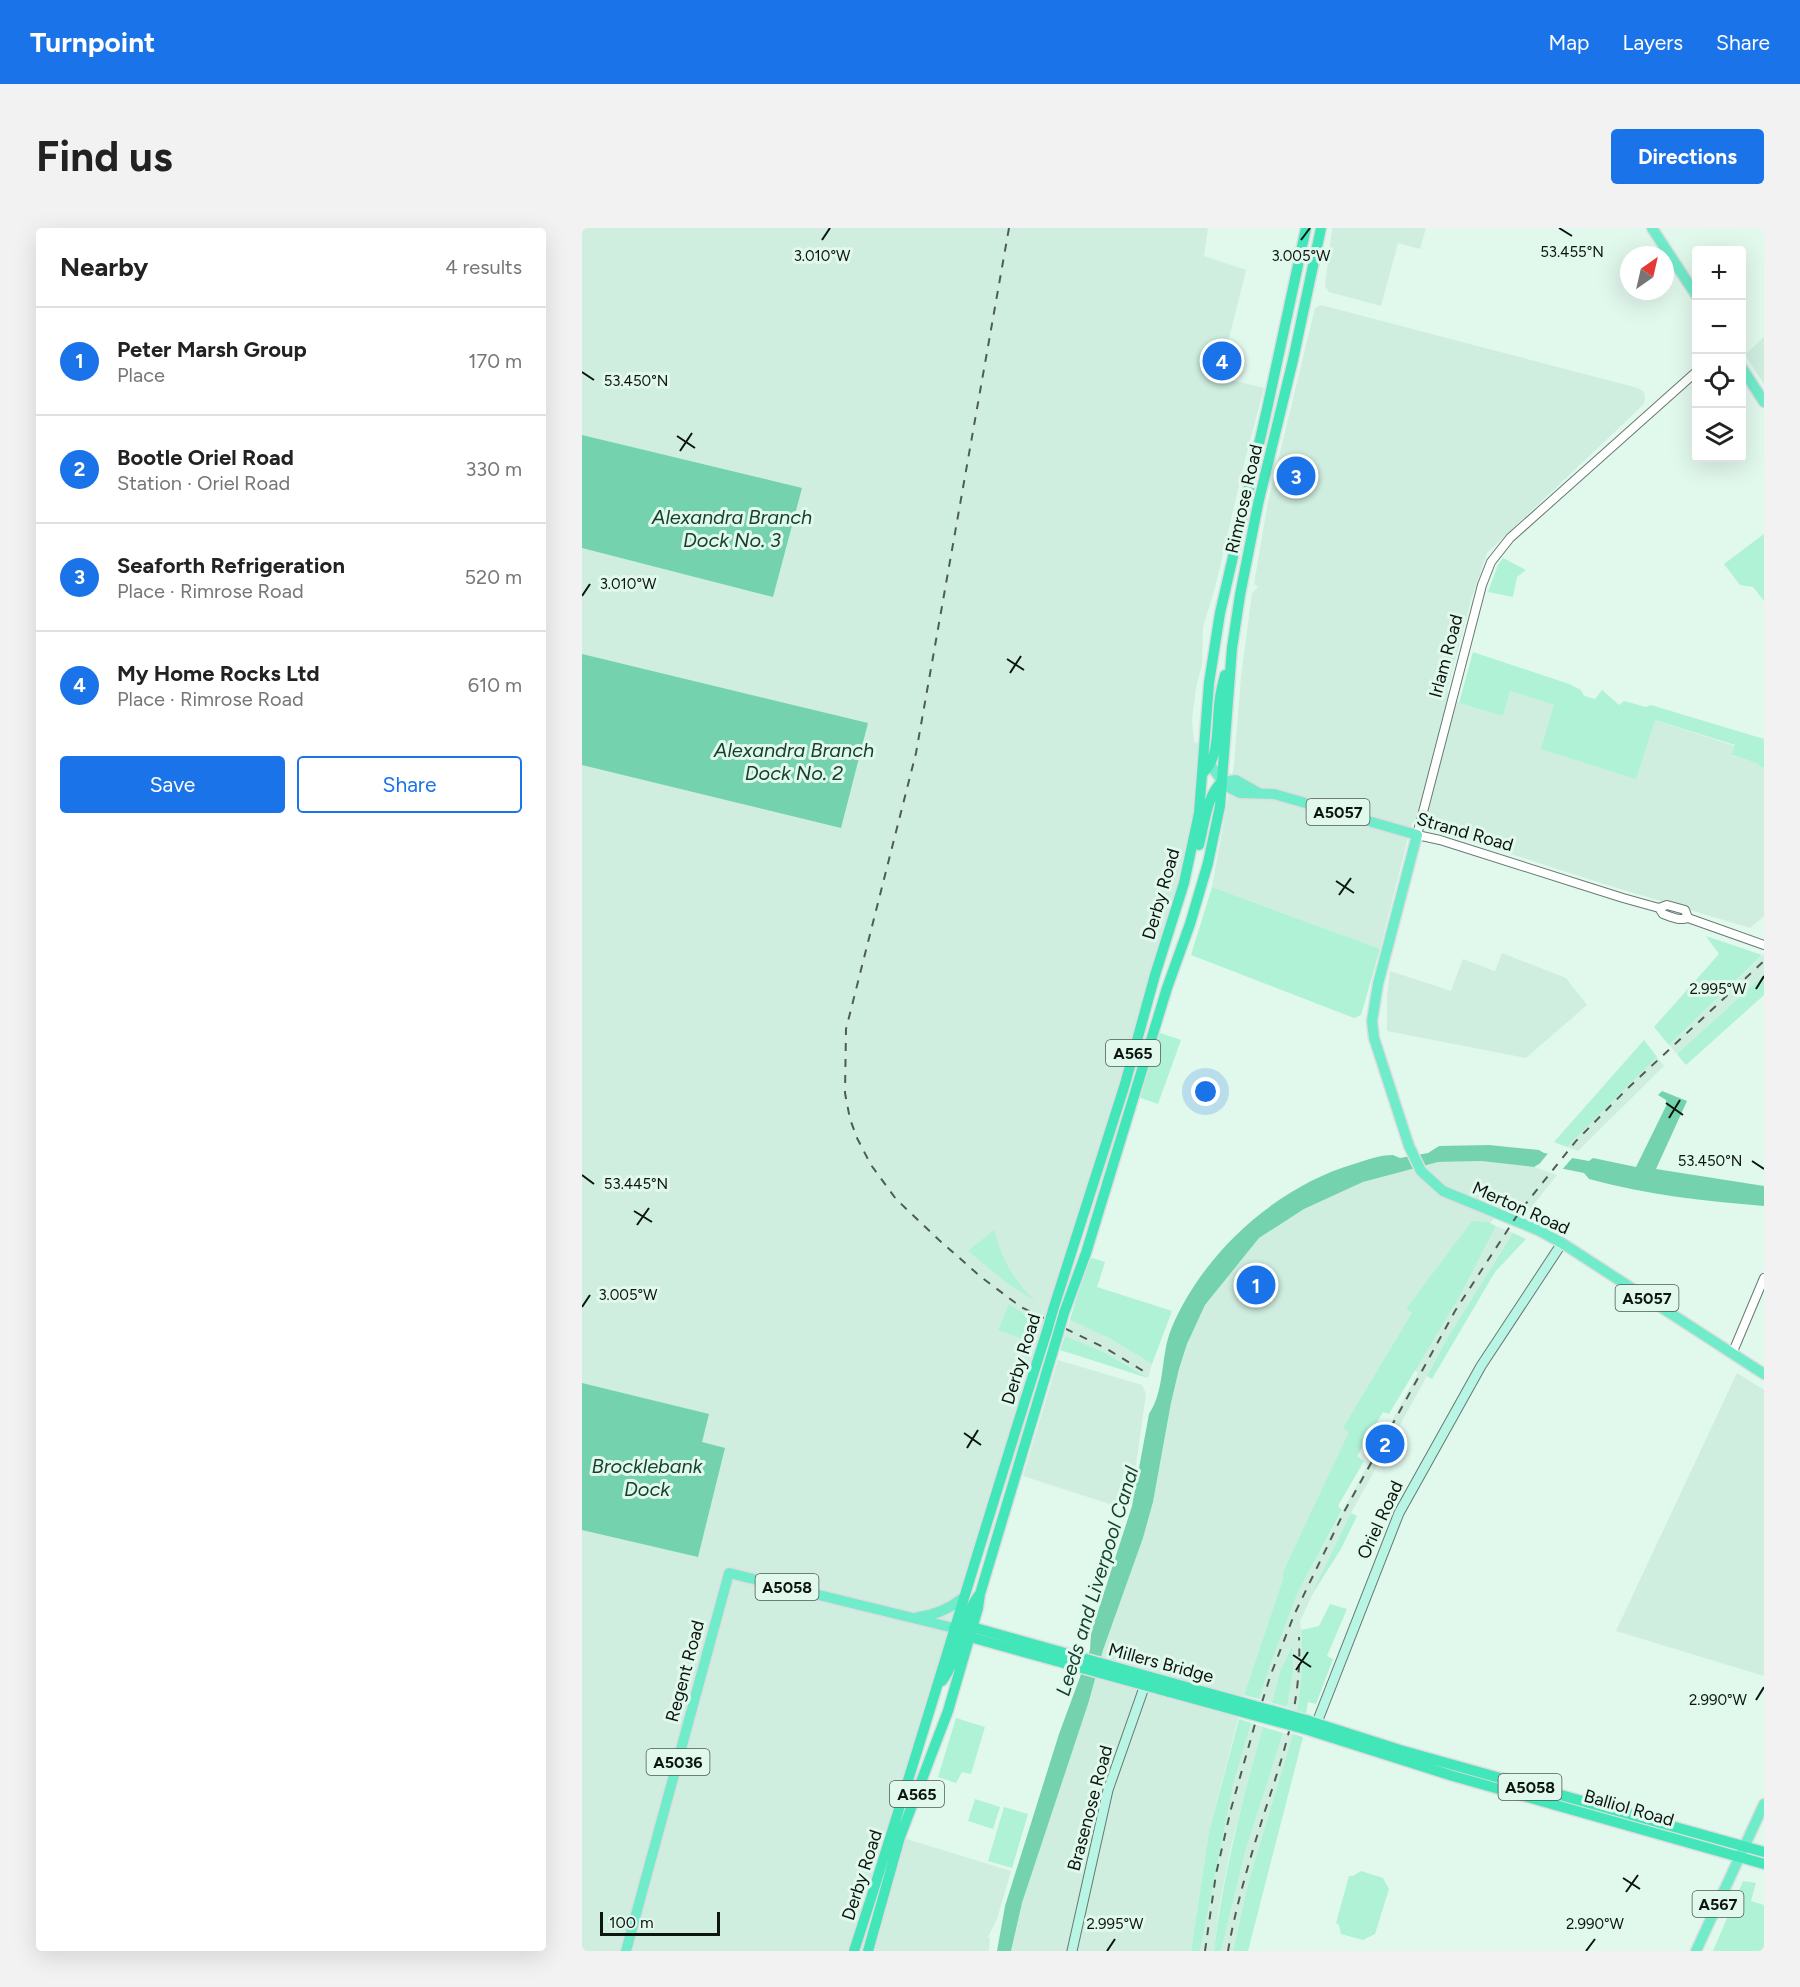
<!DOCTYPE html>
<html lang="en">
<head>
<meta charset="utf-8">
<style>
  body { margin:0; font-family:Figtree,sans-serif; background:#f2f2f2; color:#222 }
  .controls { position:absolute; right:18px; top:18px; display:grid; overflow:hidden; border-radius:6px; box-shadow:0 6px 24px #0002 }
  .controls button { width:54px; height:54px; display:grid; place-items:center; padding:0; border:0; border-bottom:2px solid #e0e0e0; background:#fff; color:#222; font:30px sans-serif }
  .compass { position:absolute; left:1038px; top:18px; width:54px; height:54px; border-radius:50%; background:#fff; box-shadow:0 6px 24px #0002; rotate:34deg }
  .scale { position:absolute; left:18px; bottom:15px; width:120px; box-sizing:border-box; padding-left:6px; border:3px solid #0d1511; border-top:0; font-size:16px; line-height:21px; white-space:nowrap; color:#0d1511; -webkit-text-stroke:4px #e1f8ed; paint-order:stroke }
  .you { position:absolute; left:624px; top:864px; width:21px; height:21px; margin:-15px; border:4px solid #fff; border-radius:50%; background:#1a73e8; box-shadow:0 0 0 9px #1a73e833 }
  .badge { display:grid; place-items:center; width:39px; height:39px; border-radius:50%; background:#1a73e8; color:#fff; font-size:20px; font-weight:700 }
  .pin { position:absolute; translate:-50% -50%; border:3px solid #fff; box-shadow:0 2px 6px #0006 }
  .list { margin:0; padding:0; list-style:none }
  h2 { display:flex; justify-content:space-between; align-items:center; height:78px; margin:0; padding:0 24px; font-size:26px }
  h2 small { font-size:20px; font-weight:400; color:#767676 }
  .list li { display:grid; grid-template-columns:39px 1fr auto; gap:18px; align-items:center; box-sizing:border-box; height:108px; padding:0 24px; border-top:2px solid #e0e0e0 }
  .list b { display:block; font-size:22px; white-space:nowrap }
  .list p { margin:0; font-size:20px; white-space:nowrap; color:#767676 }
  .list em { font-size:20px; font-style:normal; color:#767676 }
  .actions { display:flex; gap:12px; padding:18px 24px }
  .actions a { flex:1; padding:14px 0; border:2px solid #1a73e8; border-radius:6px; text-align:center; font-size:21px; color:#1a73e8 }
  .actions .main { background:#1a73e8; color:#fff }
  .icon { flex:none; width:33px; height:33px; fill:none; stroke:currentColor; stroke-width:2; stroke-linecap:round; stroke-linejoin:round }
  .map { position:relative; flex:none; width:1182px; height:1723px; overflow:hidden; border-radius:6px }
  header { display:flex; align-items:center; gap:36px; box-sizing:border-box; height:84px; padding:0 30px; background:#1a73e8; color:#fff }
  header strong { font-size:28px }
  nav { display:flex; gap:33px; margin-inline-start:auto; font-size:21px }
  .intro { display:flex; align-items:center; justify-content:space-between; box-sizing:border-box; height:144px; padding:0 36px }
  h1 { margin:0; font-size:42px }
  .button { padding:15px 27px; border-radius:6px; background:#1a73e8; color:#fff; font-size:21px; font-weight:700 }
  main { display:flex; gap:36px; padding:0 36px }
  aside { flex:1; background:#fff; border-radius:6px; box-shadow:0 6px 24px #0002 }
  .map>svg:first-child { display:block }
  .built { fill:#cfeee0 }
  .green { fill:#aff2d5 }
  .water { fill:#74d3ae }
  .pier { fill:#e1f8ed }
  .lines { fill:none; stroke-linecap:round; stroke-linejoin:round }
  .tertiary-casing { stroke:#667a71; stroke-width:10 }
  .secondary-casing { stroke:#667a71; stroke-width:11 }
  .primary-casing { stroke:#dddede; stroke-width:13 }
  .trunk-casing { stroke:#dddede; stroke-width:13 }
  .tertiary { stroke:#fff; stroke-width:8 }
  .secondary { stroke:#b8f5e4; stroke-width:9 }
  .primary { stroke:#71ecca; stroke-width:10 }
  .trunk { stroke:#42e6b8; stroke-width:10 }
  .rail { stroke:#4f5c56; stroke-width:2; stroke-dasharray:8 8; stroke-linecap:butt }
  .trunk-bridge-casing { stroke:#dddede; stroke-width:13; stroke-linecap:butt }
  .trunk-bridge { stroke:#42e6b8; stroke-width:10 }
  .ticks { fill:none; stroke:#0d1511; stroke-width:2 }
  .labels { text-anchor:middle; dominant-baseline:central; stroke-width:6; stroke-linejoin:round; paint-order:stroke }
  .shield { fill:#e1f8ed; stroke:#4d5953; stroke-width:1.5 }
  .shield-label { font-size:16px; font-weight:bold; fill:#0d1511 }
  .street-label { font-size:18px; fill:#0d1511; stroke:#e1f8ed }
  .water-label { font-size:20px; font-style:italic; fill:#164030; stroke:#e1f8ed }
  .ticks-label { font-size:15px; text-anchor:middle; fill:#0d1511; stroke:#e1f8ed; stroke-width:6; stroke-linejoin:round; paint-order:stroke }
</style>
</head>
<body>
<header>
<strong>Turnpoint</strong>
<nav><a>Map</a><a>Layers</a><a>Share</a></nav>
</header>
<div class="intro"><h1>Find us</h1><a class="button">Directions</a></div>
<main>
<aside>
<h2>Nearby<small>4 results</small></h2>
<ul class="list">
<li><span class="badge">1</span><div><b>Peter Marsh Group</b><p>Place</p></div><em>170 m</em></li>
<li><span class="badge">2</span><div><b>Bootle Oriel Road</b><p>Station · Oriel Road</p></div><em>330 m</em></li>
<li><span class="badge">3</span><div><b>Seaforth Refrigeration</b><p>Place · Rimrose Road</p></div><em>520 m</em></li>
<li><span class="badge">4</span><div><b>My Home Rocks Ltd</b><p>Place · Rimrose Road</p></div><em>610 m</em></li>
</ul>
<div class="actions"><a class="main">Save</a><a>Share</a></div>
</aside>
<div class="map">
<svg width="1182" height="1723" viewBox="0 0 1182 1723">
  <rect width="100%" height="100%" fill="#e1f8ed"/>
  <path class="built" d="M0 0H626L622 28 664 42 645 118 628 114 621 145 682 160 663 232 633 360 621 399 620 436 614 460 610 492 612 514 623 518 602 655 272 1723H0Z
    M750 0H844L838 21 816 15 799 78 747 64 743 58Z
    M739 77 1056 160 1062 164 1063 172 1061 177 905 325 889 372 865 462 877 475 921 488 928 463 972 477 1054 550 1072 492 1153 518 1151 528 1178 536 1177 538 1182 540V688L1168 700 1022 656 830 594 798 721 630 659 652 537 659 449 670 365 676 359 672 356 686 274 733 80Z
    M1182 109V156L1163 127Z
    M920 725 984 750 1005 777 944 830 805 803V768L808 743 869 763 881 731 913 743Z
    M1182 726V747L1095 826 1087 817Z
    M1075 829 1082 838 996 923 985 919Z
    M899 933 952 939 975 947 944 986 923 977 908 995 905 994 824 1081 830 1085 701 1344V1351L662 1467 627 1604 609 1723H429L440 1675 507 1473 521 1422 561 1310 571 1274 589 1175 597 1141 605 1116 623 1077 677 1010 722 981 781 954 825 942 856 934Z
    M914 998 931 1005 866 1109 845 1148 769 1285 718 1393 721 1421 720 1458 715 1483 705 1479 711 1444 709 1419 698 1443 690 1475 677 1471 689 1435 716 1364 836 1145 832 1142 880 1064Z
    M488 1092 529 1111 570 1136 566 1150 522 1124 483 1108Z
    M476 1132 560 1157 564 1166 552 1251 543 1281 441 1248Z
    M1155 1145 1182 1162V1448L1034 1403Z
    M669 1495 681 1499 649 1618 637 1681 632 1723H618L651 1557Z
    M701 1505 711 1506 667 1652 651 1723H639L663 1624Z
    M318 1609 429 1643 415 1691 406 1709 408 1710 407 1723H286Z"/>
  <path class="green" d="M1182 306V373L1171 359 1158 357 1142 336Z
    M921 330 944 342 935 349 931 369 906 364 916 337Z
    M891 424 987 456 999 462 1002 468 1013 471 1020 462 1037 477 1042 473 1064 479 1069 477 1182 511V540L1177 538V536L1150 527 1153 517 1073 492 1054 551 959 521 972 477 928 463 921 488 877 475Z
    M630 659 798 721 779 787 772 790 609 727Z
    M1124 708 1180 727 1087 817 1072 799 1137 726Z
    M1182 747V767L1104 837 1095 826Z
    M578 805 599 812 576 876 556 869Z
    M1062 812 1075 829 985 919 972 914Z
    M890 993 906 994 914 998 880 1064 807 1186 801 1184 775 1228 782 1233 756 1278 760 1282 716 1364 689 1435 677 1471 662 1467 701 1351V1344L767 1204 761 1200 830 1085 824 1081Z
    M412 1002C421 1033 430 1050 453 1073L425 1055 386 1023Z
    M931 1005 944 1011 913 1044 850 1151 845 1148 866 1109Z
    M507 1029 523 1034 515 1059 590 1083 570 1136 529 1111 488 1092Z
    M427 1076 455 1095 450 1114 416 1102Z
    M483 1108 522 1124 566 1150 478 1122Z
    M769 1285 775 1288 759 1321 729 1368Z
    M748 1376 765 1381 745 1428 751 1431 734 1476 726 1474 724 1485 715 1483C720 1456 722 1430 719 1402L737 1398Z
    M710 1418 711 1444 705 1479 690 1475 698 1443Z
    M374 1490 403 1499 389 1546 380 1544 374 1555 356 1549Z
    M657 1491 669 1495 651 1557 618 1723H609L627 1604Z
    M681 1499 701 1505 663 1624 639 1723H632C641 1647 660 1573 681 1499Z
    M711 1506 721 1509 666 1723H651L667 1652Z
    M393 1571 418 1579 411 1601 386 1593Z
    M422 1579 446 1586 430 1640 406 1633Z
    M779 1643 801 1650 807 1661 793 1706 781 1712 759 1706 757 1697 754 1695 767 1648H771Z
    M1161 1653 1174 1655 1169 1673 1182 1677V1723H1131Z"/>
  <path class="water" d="M0 207 220 260 191 369 0 320Z
    M0 426 286 495 259 600 0 537Z
    M1080 863 1105 873 1074 941 1182 958V978C1123 973 1065 967 1007 951L1002 945 957 936 952 939 899 933 856 934 781 954 722 981 677 1010 623 1077 605 1116 597 1141 589 1175 571 1274 561 1310 521 1422 507 1473 440 1675 429 1723H415L423 1678 477 1506 508 1422 509 1405 550 1278 567 1186C584 1160 578 1126 590 1099 622 1024 694 959 772 936 784 932 798 927 811 927L818 930 846 925 857 918 907 917 957 922 962 925 1007 933 1011 930 1054 939 1085 876 1084 872 1076 867Z
    M0 1155 127 1186 120 1214 143 1220 116 1329 0 1302Z"/>
  <path class="pier" d="M968 923 992 928 978 944 954 940Z"/>
  <g class="lines">
    <defs>
      <path id="tertiary" d="M1114 144 928 310 909 334 900 357 835 607 858 612 1041 670 1077 680 1081 686C1090 689 1097 693 1106 690L1182 717
        M1077 680 1085 677 1103 682 1106 690
        M1150 1126 1182 1050"/>
      <path id="secondary" d="M732 1502 817 1285 899 1138 980 1015
        M490 1723 526 1562 565 1451"/>
      <path id="primary" d="M1070 0 1114 67
        M1160 140 1182 174
        M623 530 641 554 648 560 658 565 692 566 835 607 796 756 790 793 792 810 827 918 839 943 861 963 956 1002 980 1015 1182 1146
        M641 554 654 552 677 565
        M336 1389C354 1387 367 1381 381 1370
        M44 1723 147 1345 372 1400
        M1114 1723 1182 1576"/>
      <path id="trunk" d="M622 544C639 527 634 493 638 470 639 462 641 455 643 447
        M617 617C622 598 625 566 640 554
        M471 1082 543 856 573 747 602 655 617 585 627 455 638 385 685 181 724 0
        M482 1085 504 1025 585 760 608 696 626 635 638 578 650 420 658 367 676 276 711 132 739 0
        M372 1400 381 1403 388 1409 587 1464
        M385 1401 390 1399 590 1455
        M360 1453C379 1428 378 1392 397 1367
        M724 1492 818 1522 1182 1624
        M723 1501 871 1548 1182 1636
        M272 1723C339 1517 399 1309 465 1103
        M286 1723 318 1609 366 1483 396 1380 398 1366 476 1106"/>
    </defs>
    <use href="#tertiary" class="tertiary-casing"/>
    <use href="#secondary" class="secondary-casing"/>
    <use href="#primary" class="primary-casing"/>
    <use href="#trunk" class="trunk-casing"/>
    <use href="#tertiary" class="tertiary"/>
    <use href="#secondary" class="secondary"/>
    <use href="#primary" class="primary"/>
    <use href="#trunk" class="trunk"/>
    <path class="rail" d="M427 0 334 525 264 801 263 865 268 891 275 910 289 937 314 971 357 1012 399 1049 439 1079 525 1121 563 1144
      M623 1723 634 1646 649 1581 673 1496 689 1446 712 1387 762 1284 873 1083 938 983 994 913 1046 860 1182 733
      M646 1723C653 1681 668 1630 681 1589 701 1527 720 1476 717 1409"/>
    <defs>
      <path id="trunk-bridge" d="M465 1103 471 1082
        M476 1106 482 1085
        M590 1455 724 1492
        M587 1464 723 1501"/>
    </defs>
    <use href="#trunk-bridge" class="trunk-bridge-casing"/>
    <use href="#trunk-bridge" class="trunk-bridge"/>
  </g>
  <path class="ticks" d="M977 0 990 8M240 12 248 0M719 12 728 0M0 144 12 152M95 208 113 220M98 223 110 205M0 368 8 356M425 431 442 442M428 445 439 428M754 653 772 665M757 667 769 650M1174 761 1182 748M1084 875 1101 887M1087 890 1098 872M1170 933 1182 941M0 947 12 956M52 983 70 994M55 997 67 980M0 1079 8 1067M382 1205 399 1217M385 1220 396 1202M711 1427 729 1439M714 1442 726 1424M1174 1472 1182 1459M1041 1650 1058 1661M1044 1664 1056 1647M525 1723 533 1711M1004 1723 1013 1711"/>
  <g class="labels">
    <g class="shield">
      <rect x="724.5" y="571" width="63" height="26" rx="4.5"/>
      <rect x="524" y="812" width="54" height="26" rx="4.5"/>
      <rect x="1033.5" y="1057" width="63" height="26" rx="4.5"/>
      <rect x="173.5" y="1346" width="63" height="26" rx="4.5"/>
      <rect x="64.5" y="1521" width="63" height="26" rx="4.5"/>
      <rect x="916.5" y="1546" width="63" height="26" rx="4.5"/>
      <rect x="308" y="1553" width="54" height="26" rx="4.5"/>
      <rect x="1110.5" y="1663" width="51" height="26" rx="4.5"/>
    </g>
    <g class="shield-label">
      <text x="756" y="584">A5057</text>
      <text x="551" y="825">A565</text>
      <text x="1065" y="1070">A5057</text>
      <text x="205" y="1359">A5058</text>
      <text x="96" y="1534">A5036</text>
      <text x="948" y="1559">A5058</text>
      <text x="335" y="1566">A565</text>
      <text x="1136" y="1676">A567</text>
    </g>
    <g class="street-label">
      <text transform="translate(662 271) rotate(-77)">Rimrose Road</text>
      <text transform="translate(864 428) rotate(-75)">Irlam Road</text>
      <text transform="translate(883 604) rotate(16)">Strand Road</text>
      <text transform="translate(579 666) rotate(-74)">Derby Road</text>
      <text transform="translate(939 980) rotate(24)">Merton Road</text>
      <text transform="translate(439 1131) rotate(-73)">Derby Road</text>
      <text transform="translate(798 1292) rotate(-65)">Oriel Road</text>
      <text transform="translate(579 1435) rotate(15)">Millers Bridge</text>
      <text transform="translate(103 1443) rotate(-75)">Regent Road</text>
      <text transform="translate(508 1580) rotate(-75)">Brasenose Road</text>
      <text transform="translate(1047 1580) rotate(16)">Balliol Road</text>
      <text transform="translate(280 1647) rotate(-72)">Derby Road</text>
    </g>
    <g class="water-label">
      <text x="150" y="289">Alexandra Branch<tspan x="150" dy="23">Dock No. 3</tspan></text>
      <text x="212" y="522">Alexandra Branch<tspan x="212" dy="23">Dock No. 2</tspan></text>
      <text x="65" y="1238">Brocklebank<tspan x="65" dy="23">Dock</tspan></text>
      <text transform="translate(515 1353) rotate(-73)">Leeds and Liverpool Canal</text>
    </g>
  </g>
  <g class="ticks-label">
    <text x="990" y="29">53.455°N</text>
    <text x="240" y="33">3.010°W</text>
    <text x="719" y="33">3.005°W</text>
    <text x="54" y="158">53.450°N</text>
    <text x="46" y="361">3.010°W</text>
    <text x="1136" y="766">2.995°W</text>
    <text x="1128" y="938">53.450°N</text>
    <text x="54" y="961">53.445°N</text>
    <text x="46" y="1072">3.005°W</text>
    <text x="1136" y="1477">2.990°W</text>
    <text x="533" y="1701">2.995°W</text>
    <text x="1013" y="1701">2.990°W</text>
  </g>
</svg>
<div class="controls">
<button>+</button>
<button>−</button>
<button><svg class="icon" aria-label="locate" viewBox="0 0 24 24"><circle cx="12" cy="12" r="6"/><path d="M12 2v4M12 18v4M2 12h4M18 12h4"/></svg></button>
<button><svg class="icon" aria-label="layers" viewBox="0 0 24 24"><path d="M12 4l9 5-9 5-9-5zM3 14l9 5 9-5"/></svg></button>
</div>
<svg class="compass" viewBox="-18 -18 36 36"><path d="M0-13l5 13h-10z" fill="#e53935"/><path d="M0 13l5-13h-10z" fill="#767676"/></svg>
<div class="scale">100 m</div>
<div class="you"></div>
<div class="pin badge" style="left:674px;top:1057px">1</div>
<div class="pin badge" style="left:803px;top:1216px">2</div>
<div class="pin badge" style="left:714px;top:248px">3</div>
<div class="pin badge" style="left:640px;top:133px">4</div>
</div>
</main>
</body>
</html>
